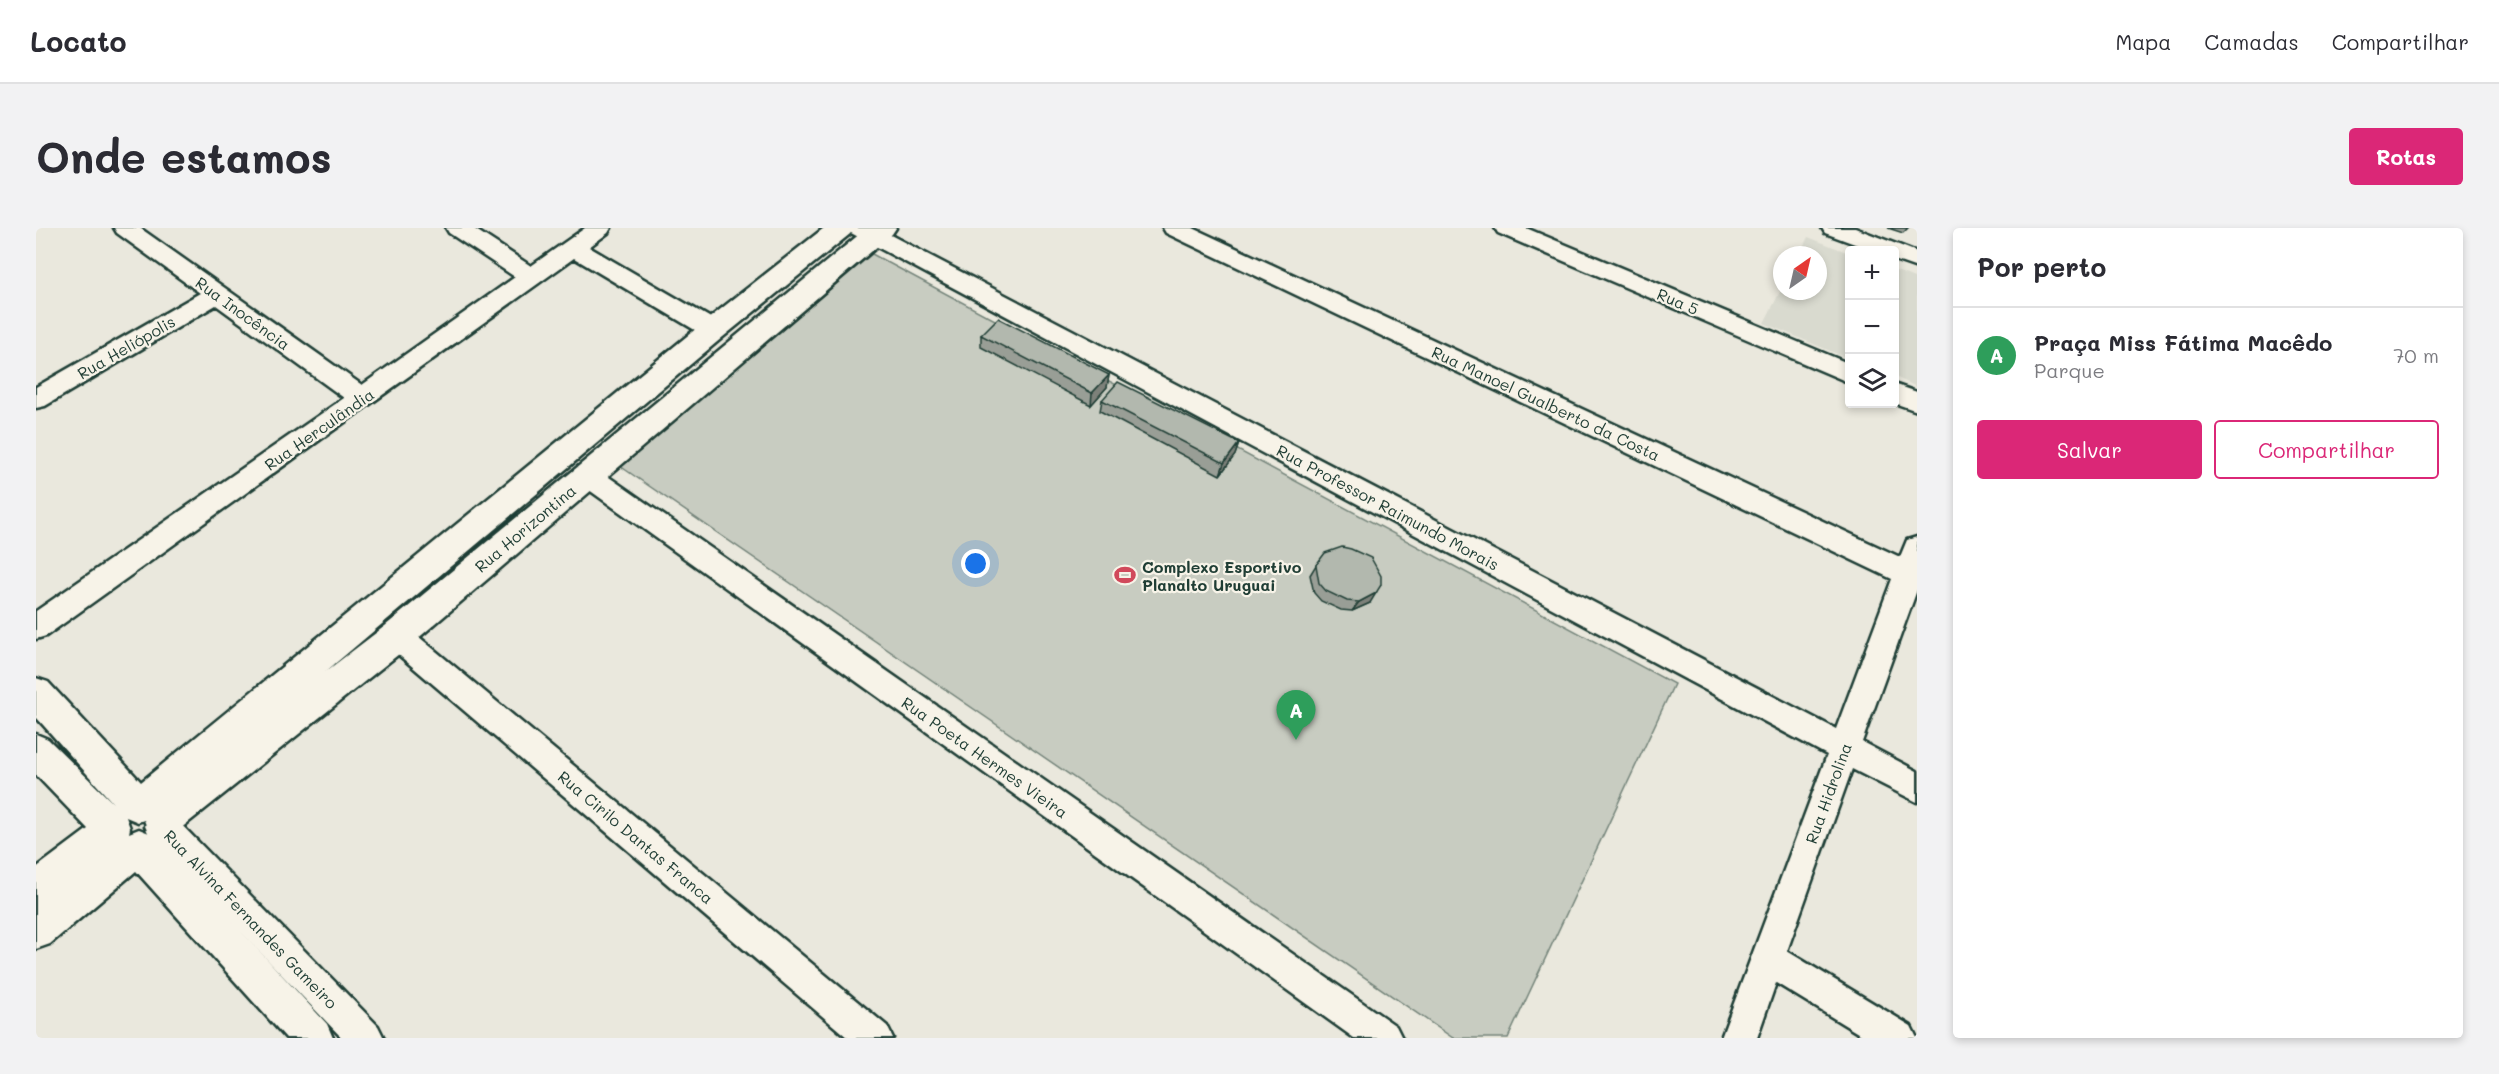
<!DOCTYPE html>
<html lang="pt">
<head>
<meta charset="utf-8">
<style>
  body { margin:0; font-family:Mali,sans-serif; background:#f2f2f3; color:#2b2b33 }
  .controls { position:absolute; right:18px; top:18px; display:grid; overflow:hidden; border-radius:6px; box-shadow:0 3px 9px #0003 }
  .controls button { width:54px; height:54px; display:grid; place-items:center; padding:0; border:0; border-bottom:2px solid #e1e1e2; background:#fff; color:#2b2b33; font:30px sans-serif }
  .compass { position:absolute; left:1737px; top:18px; width:54px; height:54px; border-radius:50%; background:#fff; box-shadow:0 3px 9px #0003; rotate:34deg }
  .you { position:absolute; left:940px; top:336px; width:21px; height:21px; margin:-15px; border:4px solid #fff; border-radius:50%; background:#1a73e8; box-shadow:0 0 0 9px #1a73e833 }
  .badge { display:grid; place-items:center; width:39px; height:39px; border-radius:50%; background:#db2777; color:#fff; font-size:20px; font-weight:700 }
  .pin { position:absolute; translate:-50% -50px; filter:drop-shadow(0 2px 3px #0008) }
  .pin::after { content:''; position:absolute; top:32px; width:21px; height:18px; background:inherit; clip-path:polygon(0 0,100% 0,50% 100%) }
  .list { margin:0; padding:0; list-style:none }
  h2 { display:flex; justify-content:space-between; align-items:center; height:78px; margin:0; padding:0 24px; font-size:26px }
  h2 small { font-size:20px; font-weight:400; color:#7c7c81 }
  .list li { display:grid; grid-template-columns:39px 1fr auto; gap:18px; align-items:center; box-sizing:border-box; height:96px; padding:0 24px; border-top:2px solid #e1e1e2 }
  .list b { display:block; font-size:22px; white-space:nowrap }
  .list p { margin:0; font-size:20px; white-space:nowrap; color:#7c7c81 }
  .list em { font-size:20px; font-style:normal; color:#7c7c81 }
  .actions { display:flex; gap:12px; padding:18px 24px }
  .actions a { flex:1; padding:14px 0; border:2px solid #db2777; border-radius:6px; text-align:center; font-size:21px; color:#db2777 }
  .actions .main { background:#db2777; color:#fff }
  .icon { flex:none; width:33px; height:33px; fill:none; stroke:currentColor; stroke-width:2; stroke-linecap:round; stroke-linejoin:round }
  .map { position:relative; flex:none; width:1881px; height:810px; overflow:hidden; border-radius:6px }
  header { display:flex; align-items:center; gap:36px; box-sizing:border-box; height:84px; padding:0 30px; background:#fff; border-bottom:2px solid #e1e1e2 }
  header strong { font-size:28px }
  nav { display:flex; gap:33px; margin-inline-start:auto; font-size:21px }
  .intro { display:flex; align-items:center; justify-content:space-between; box-sizing:border-box; height:144px; padding:0 36px }
  h1 { margin:0; font-size:42px }
  .button { padding:15px 27px; border-radius:6px; background:#db2777; color:#fff; font-size:21px; font-weight:700 }
  main { display:flex; gap:36px; padding:0 36px }
  aside { flex:1; background:#fff; border-radius:6px; box-shadow:0 3px 9px #0003 }
  .map>svg:first-child { display:block }
  .built { fill:#d9dacf }
  .green { fill:#c8ccc1; stroke:#74847a; stroke-width:1.5 }
  .lines { fill:none; stroke-linecap:round; stroke-linejoin:round }
  .minor-casing { stroke:#1f3d34; stroke-width:5 }
  .tertiary-casing { stroke:#1f3d34; stroke-width:5 }
  .minor { fill:#f7f3e8; fill-rule:evenodd }
  .tertiary { fill:#f7f3e8; fill-rule:evenodd }
  .wall { fill:#999e96; stroke:#1f3d34; stroke-width:1.5 }
  .shaded-wall { fill:#7d817a; stroke:#1f3d34; stroke-width:1.5 }
  .building { fill:#b2b8ae; stroke:#1f3d34; stroke-width:1.5 }
  .labels { text-anchor:middle; dominant-baseline:central; stroke-width:4.5; stroke-linejoin:round; paint-order:stroke }
  .street-label { font-size:16px; fill:#1f3d34; stroke:#f7f3e8 }
  .poi-label { font-size:16px; font-weight:bold; fill:#1f3d34; stroke:#f7f3e8; text-anchor:start }
</style>
</head>
<body>
<header>
<strong>Locato</strong>
<nav><a>Mapa</a><a>Camadas</a><a>Compartilhar</a></nav>
</header>
<div class="intro"><h1>Onde estamos</h1><a class="button">Rotas</a></div>
<main>
<div class="map">
<svg width="1881" height="810" viewBox="0 0 1881 810">
  <rect width="100%" height="100%" fill="#eae8dd"/>
  <filter id="ink" filterUnits="userSpaceOnUse"><feTurbulence type="fractalNoise" baseFrequency=".0167" numOctaves="2"/><feDisplacementMap in="SourceGraphic" scale="12" xChannelSelector="R" yChannelSelector="G"/><feConvolveMatrix kernelMatrix="1 2 1 2 8 2 1 2 1" color-interpolation-filters="sRGB"/></filter>
  <g filter="url(#ink)">
    <path class="built" d="M1772 9 1813 25V131L1728 95 1746 60V63H1782V27H1763Z
      M1858 42 1881 51V159L1859 149Z"/>
    <path class="green" d="M836 26 1638 456 1472 810H1417L584 238Z"/>
    <g class="lines">
      <defs>
        <path id="minor" d="M78 0H104L326 157 479 49 413 5 410 0H437L495 38 549 0H575L572 5 553 19 685 96 689 102 685 108 677 110 669 108 538 30 10 408 0 411V383L308 170 180 77 9 178 0 180V159L164 65 81 5Z
          M812 0H841L1800 501 1856 351 1130 5 1127 0H1157L1864 329 1871 312 1881 309V362L1826 514 1881 543V574L1816 541 1751 723 1875 798 1881 810H1830L1740 755 1721 810H1685L1791 527 815 5Z
          M1459 0H1490L1814 136V155L1462 5Z
          M1786 0H1819L1881 24V40L1858 32V22H1835L1789 5Z
          M1858 156 1881 164V183L1858 175Z
          M551 237 560 240 1360 798 1366 810H1318L542 254 538 247 542 240Z
          M361 396 371 399 851 798 857 810H812L351 417 347 408 351 399Z
          M125 583 136 587 342 798 348 810H306L114 609 109 598 114 587Z"/>
        <path id="tertiary" d="M788 0H818L814 6 687 109 289 444 349 398 831 0H860L856 6 373 418 139 605 126 611 116 607 291 796 297 810H250L100 643 14 716 0 721V640L52 601 0 547V506L12 511 77 575 0 489V450L12 454 105 554 667 95ZM90 589 102 594 108 592 113 605 103 601 93 605 94 600Z"/>
      </defs>
      <use href="#minor" class="minor-casing"/>
      <use href="#tertiary" class="tertiary-casing"/>
      <use href="#minor" class="minor"/>
      <use href="#tertiary" class="tertiary"/>
    </g>
    <path class="wall" d="M1852 0H1872L1867 5Z
      M945 107 1073 147 1071 159 1055 177 945 119Z
      M1066 172 1203 215 1199 227 1184 247 1064 183Z
      M1280 337 1334 375 1316 383 1305 382 1285 373 1278 365 1274 347Z"/>
    <path class="shaded-wall" d="M1073 147 1071 159 1055 177 1056 165Z
      M1203 215 1199 227 1184 247 1188 235Z
      M1340 365 1334 375 1316 383 1323 374Z"/>
    <path class="building" d="M962 90 1073 147 1056 165 945 107Z
      M1082 154 1203 215 1188 235 1066 172Z
      M1306 319 1315 321 1335 330 1345 348V357L1340 365 1323 374 1311 373 1290 363 1283 355 1280 337 1289 325Z"/>
  </g>
  <defs>
    <symbol id="stadium-bare" viewBox="-9 -9 18 18"><path d="M0-5a6.5 5 0 1 0 0 10a6.5 5 0 1 0 0-10ZM-3.5-1.8h7v3.6h-7Z" fill="#d1495b" stroke="#f7f3e8" stroke-width="2.5" paint-order="stroke"/></symbol>
  </defs>
  <g fill-rule="evenodd">
    <use href="#stadium-bare" x="1074" y="332" width="30" height="30"/>
  </g>
  <g class="labels">
    <g class="street-label">
      <text transform="translate(1642 73) rotate(23)">Rua 5</text>
      <text transform="translate(207 85) rotate(36)">Rua Inocência</text>
      <text transform="translate(90 119) rotate(-30)">Rua Heliópolis</text>
      <text transform="translate(1510 175) rotate(25)">Rua Manoel Gualberto da Costa</text>
      <text transform="translate(283 201) rotate(-35)">Rua Herculândia</text>
      <text transform="translate(1352 279) rotate(28)">Rua Professor Raimundo Morais</text>
      <text transform="translate(489 300) rotate(-40)">Rua Horizontina</text>
      <text transform="translate(949 529) rotate(35)">Rua Poeta Hermes Vieira</text>
      <text transform="translate(1792 565) rotate(-70)">Rua Hidrolina</text>
      <text transform="translate(600 609) rotate(40)">Rua Cirilo Dantas Franca</text>
      <text transform="translate(215 691) rotate(46)">Rua Alvina Fernandes Gameiro</text>
    </g>
    <g class="poi-label">
      <text x="1106" y="338">Complexo Esportivo<tspan x="1106" dy="18">Planalto Uruguai</tspan></text>
    </g>
  </g>
</svg>
<div class="controls">
<button>+</button>
<button>−</button>
<button><svg class="icon" aria-label="layers" viewBox="0 0 24 24"><path d="M12 4l9 5-9 5-9-5zM3 14l9 5 9-5"/></svg></button>
</div>
<svg class="compass" viewBox="-18 -18 36 36"><path d="M0-13l5 13h-10z" fill="#e53935"/><path d="M0 13l5-13h-10z" fill="#7c7c81"/></svg>
<div class="you"></div>
<div class="pin badge" style="left:1260px;top:512px;background:#2e9e5b">A</div>
</div>
<aside>
<h2>Por perto<small></small></h2>
<ul class="list">
<li><span class="badge" style="background:#2e9e5b">A</span><div><b>Praça Miss Fátima Macêdo</b><p>Parque</p></div><em>70 m</em></li>
</ul>
<div class="actions"><a class="main">Salvar</a><a>Compartilhar</a></div>
</aside>
</main>
</body>
</html>
